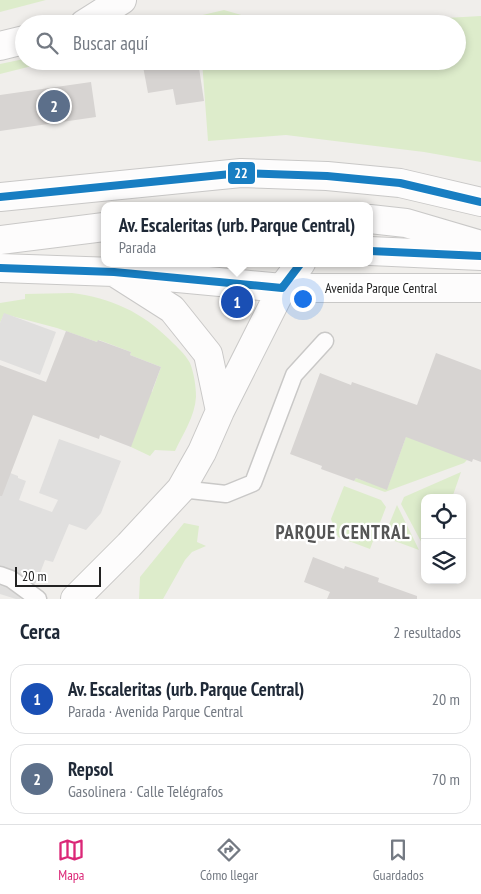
<!DOCTYPE html>
<html lang="es">
<head>
<meta charset="utf-8">
<style>
  body { margin:0; font-family:"PT Sans Narrow",sans-serif; background:#f2f2f3; color:#1f2937 }
  .controls { position:absolute; right:15px; bottom:15px; display:grid; overflow:hidden; border-radius:10px; box-shadow:0 2px 8px #0003 }
  .controls button { width:45px; height:45px; display:grid; place-items:center; padding:0; border:0; border-bottom:1px solid #e0e1e3; background:#fff; color:#1f2937; font:25px sans-serif }
  .scale { position:absolute; left:15px; bottom:12px; width:86px; box-sizing:border-box; padding-left:5px; border:2px solid #222; border-top:0; font-size:14px; line-height:18px; white-space:nowrap; color:#222; -webkit-text-stroke:4px #fff; paint-order:stroke }
  .you { position:absolute; left:302px; top:298px; width:18px; height:18px; margin:-12px; border:4px solid #fff; border-radius:50%; background:#1a73e8; box-shadow:0 0 0 8px #1a73e833 }
  .badge { display:grid; place-items:center; width:32px; height:32px; border-radius:50%; background:#db2777; color:#fff; font-size:16px; font-weight:700 }
  .pin { position:absolute; translate:-50% -50%; border:2px solid #fff; box-shadow:0 1px 5px #0006 }
  .popup { position:absolute; left:101px; top:202px; width:272px; height:65px; box-sizing:border-box; display:grid; place-content:center; border-radius:10px; background:#fff; filter:drop-shadow(0 1px 4px #0005); font-size:16px; white-space:nowrap; color:#747a83 }
  .popup b { font-size:19px; color:#1f2937 }
  .popup::after { content:''; position:absolute; left:50%; top:100%; margin-left:-10px; border:10px solid transparent; border-top-color:#fff }
  .list { margin:0; padding:0; list-style:none }
  h2 { display:flex; justify-content:space-between; align-items:center; height:65px; margin:0; padding:0 20px; font-size:21px }
  h2 small { font-size:16px; font-weight:400; color:#747a83 }
  .list li { display:grid; grid-template-columns:32px 1fr auto; gap:15px; align-items:center; box-sizing:border-box; height:70px; margin:0 10px 10px; padding:0 10px; border:1px solid #e0e1e3; border-radius:15px }
  .list b { display:block; font-size:19px; white-space:nowrap }
  .list p { margin:0; font-size:16px; white-space:nowrap; color:#747a83 }
  .list em { font-size:16px; font-style:normal; color:#747a83 }
  .icon { flex:none; width:28px; height:28px; fill:none; stroke:currentColor; stroke-width:2; stroke-linecap:round; stroke-linejoin:round }
  .map { position:relative; flex:none; width:481px; height:599px; overflow:hidden }
  .search { position:absolute; background:#fff; box-shadow:0 2px 8px #0003; left:15px; right:15px; top:15px; height:55px; display:flex; align-items:center; gap:12px; box-sizing:border-box; padding:0 18px; border-radius:28px; color:#747a83; font-size:19px }
  .sheet { height:225px; background:#fff }
  nav { display:flex; justify-content:space-around; align-items:center; box-sizing:border-box; height:70px; border-top:1px solid #e0e1e3; background:#fff; font-size:14px; color:#747a83 }
  nav a { display:grid; justify-items:center; gap:2px }
  nav .on { color:#db2777 }
  .map>svg:first-child { display:block }
  .grass { fill:#ddeccb }
  .parking { fill:#e0dfde }
  .building { fill:#d7d4d2 }
  .lines { fill:none; stroke-linecap:round; stroke-linejoin:round }
  .service-casing { stroke:#c9c8c7; stroke-width:19 }
  .minor-casing { stroke:#c9c8c7; stroke-width:30 }
  .tertiary-casing { stroke:#c9c8c7; stroke-width:30 }
  .service { stroke:#fdfcfc; stroke-width:16 }
  .minor { stroke:#fdfcfc; stroke-width:28 }
  .tertiary { stroke:#fdfcfc; stroke-width:28 }
  .bus-1-casing { stroke:#fff; stroke-width:11 }
  .bus-1 { stroke:#187ec2; stroke-width:8 }
  .labels { text-anchor:middle; dominant-baseline:central; stroke-width:4.5; stroke-linejoin:round; paint-order:stroke }
  .street-label { font-size:14px; fill:#222; stroke:#fff }
  .district-label { font-size:19px; font-weight:bold; letter-spacing:1px; fill:#555; stroke:#fff }
  .line-badge { stroke:#fff; stroke-width:2 }
  .badge-label { font-size:14px; text-anchor:middle; font-weight:bold; fill:#fff }
</style>
</head>
<body>
<div class="map">
<svg width="481" height="599" viewBox="0 0 481 599">
  <rect width="100%" height="100%" fill="#f0eeeb"/>
  <path class="grass" d="M0 0H46L0 12Z
    M224 10 272 24H164Z
    M481 16V162L424 152 286 135 208 141 202 61H457V24H338Z
    M24 59V61H52L0 74V64Z
    M72 293C111 298 142 312 170 340 177 347 185 354 190 363 194 373 196 387 196 397 195 416 183 434 175 451L155 450 150 456 131 447 127 382 152 392 161 367 130 355 131 352 99 340 97 342 57 328 4 314 0 323V303L25 299V294Z
    M407 434 467 460 464 463 385 492 354 481 356 478 387 489Z
    M461 472 452 498H425V549L401 504 404 497Z
    M344 486 381 500 386 507 370 549 338 537 331 519Z
    M397 505 419 550 384 537Z
    M184 523 199 526 197 542 206 546 192 552 185 560 163 599H139L140 577Z"/>
  <path class="parking" d="M4 313 56 332 40 375 0 360V323Z
    M59 439 121 461 101 513 86 530 69 524 53 562 45 560 37 581 20 599H16L0 594V469L18 476V478L26 481 19 500 52 512 58 500 39 493Z"/>
  <path class="building" d="M142 61H198L204 101 176 105 173 89 148 93Z
    M91 82 96 117 0 131V95Z
    M66 331 97 342 98 340 131 352 130 355 161 367 131 447 100 435 99 439 33 415 2 496H0V365L46 382Z
    M436 353 481 370V462L473 459 472 462 406 437 387 490 356 478 354 481 321 469 322 466 290 454 320 373 351 385 352 382 417 405Z
    M313 557 344 569 345 566 379 578 378 582 417 596V599H327L330 592 304 582Z"/>
  <g class="lines">
    <defs>
      <path id="service" d="M181 489 226 494 253 483 294 375 325 341
        M0 575 11 579 38 599"/>
      <path id="minor" d="M84 24 122 0
        M0 46 24 40
        M370 251 481 256
        M0 268 114 272 282 288H481
        M117 274 172 309 208 354 220 411
        M75 599 129 545 181 489 202 452 220 411 282 288 301 263"/>
      <path id="tertiary" d="M0 197 241 173 327 176 400 183 481 202
        M370 219 406 223 481 245
        M0 240 104 227"/>
    </defs>
    <use href="#service" class="service-casing"/>
    <use href="#minor" class="minor-casing"/>
    <use href="#tertiary" class="tertiary-casing"/>
    <use href="#service" class="service"/>
    <use href="#minor" class="minor"/>
    <use href="#tertiary" class="tertiary"/>
    <defs>
      <path id="bus-1" d="M0 197 241 173 327 176 400 183 481 202
        M370 251 481 256
        M0 268 114 272 282 288 301 263"/>
    </defs>
    <use href="#bus-1" class="bus-1-casing"/>
    <use href="#bus-1" class="bus-1"/>
  </g>
  <g class="labels">
    <g class="street-label">
      <text x="381" y="288">Avenida Parque Central</text>
    </g>
    <g class="district-label">
      <text x="343" y="532">PARQUE CENTRAL</text>
    </g>
  </g>
  <rect class="line-badge" x="227" y="161" width="29" height="24" rx="5" fill="#187ec2"/>
  <g class="badge-label">
    <text x="241" y="178">22</text>
  </g>
</svg>
<div class="controls">
<button><svg class="icon" aria-label="locate" viewBox="0 0 24 24"><circle cx="12" cy="12" r="6"/><path d="M12 2v4M12 18v4M2 12h4M18 12h4"/></svg></button>
<button><svg class="icon" aria-label="layers" viewBox="0 0 24 24"><path d="M12 4l9 5-9 5-9-5zM3 14l9 5 9-5"/></svg></button>
</div>
<div class="scale">20 m</div>
<div class="you"></div>
<div class="pin badge" style="left:237px;top:302px;background:#1a4fb4">1</div>
<div class="popup"><b>Av. Escaleritas (urb. Parque Central)</b>Parada</div>
<div class="pin badge" style="left:54px;top:106px;background:#5c6f8a">2</div>
<div class="search"><svg class="icon" aria-label="search" viewBox="0 0 24 24"><circle cx="10" cy="10" r="6"/><path d="M15 15l6 6"/></svg>Buscar aquí</div>
</div>
<section class="sheet">
<h2>Cerca<small>2 resultados</small></h2>
<ul class="list">
<li><span class="badge" style="background:#1a4fb4">1</span><div><b>Av. Escaleritas (urb. Parque Central)</b><p>Parada · Avenida Parque Central</p></div><em>20 m</em></li>
<li><span class="badge" style="background:#5c6f8a">2</span><div><b>Repsol</b><p>Gasolinera · Calle Telégrafos</p></div><em>70 m</em></li>
</ul>
</section>
<nav>
<a class="on"><svg class="icon" aria-label="map" viewBox="0 0 24 24"><path d="M3 6l6-2 6 2 6-2v14l-6 2-6-2-6 2zM9 4v14M15 6v14"/></svg>Mapa</a>
<a><svg class="icon" aria-label="directions" viewBox="0 0 24 24"><path d="M12 3l9 9-9 9-9-9zM9 14v-3h6M13 9l2 2-2 2"/></svg>Cómo llegar</a>
<a><svg class="icon" aria-label="saved" viewBox="0 0 24 24"><path d="M7 4h10v16l-5-4-5 4z"/></svg>Guardados</a>
</nav>
</body>
</html>
